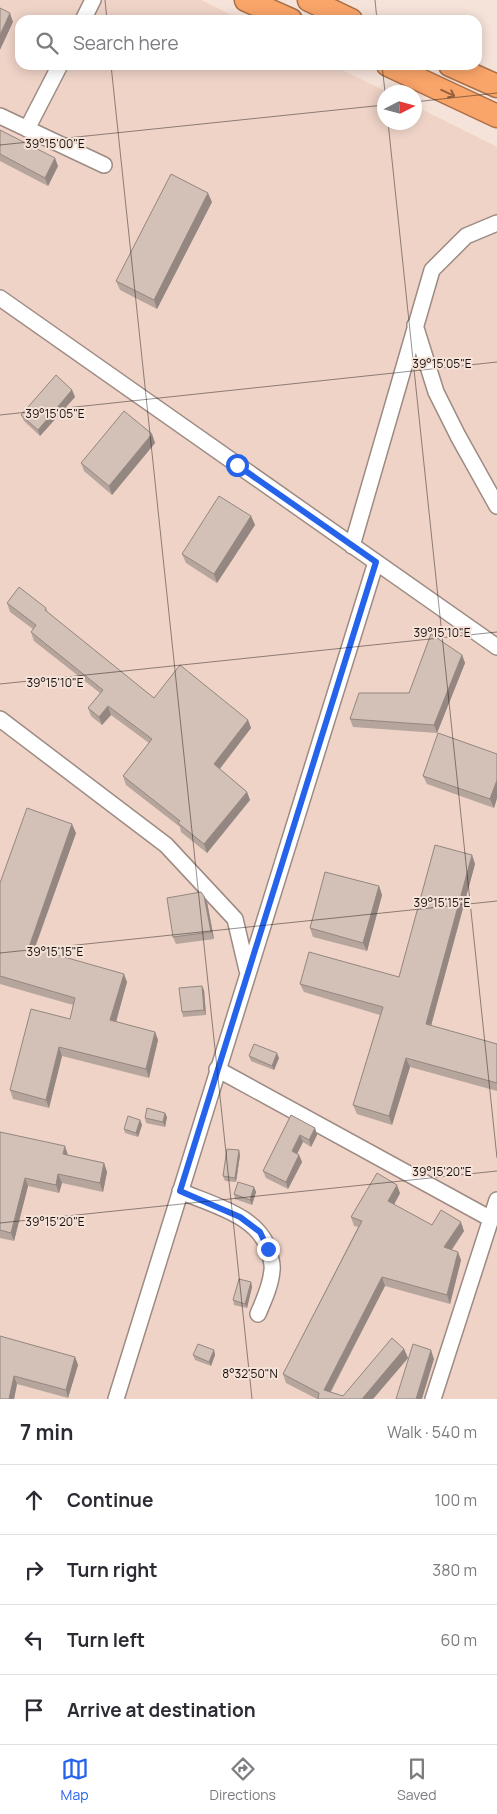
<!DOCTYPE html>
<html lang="en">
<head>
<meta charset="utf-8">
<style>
  body { margin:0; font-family:Manrope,sans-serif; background:#f2f2f3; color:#2b2b33 }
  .compass { position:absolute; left:377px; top:85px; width:45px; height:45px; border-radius:50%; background:#fff; box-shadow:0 2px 12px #0003; rotate:84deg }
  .stop { position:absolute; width:15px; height:15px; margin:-11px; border:4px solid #2563eb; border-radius:50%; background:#fff }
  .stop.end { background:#2563eb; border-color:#fff; box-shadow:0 1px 5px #0008 }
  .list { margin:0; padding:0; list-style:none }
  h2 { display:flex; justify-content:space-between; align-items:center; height:65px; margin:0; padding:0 20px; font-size:21px }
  h2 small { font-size:16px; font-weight:400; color:#7c7c81 }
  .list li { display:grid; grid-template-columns:32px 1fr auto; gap:15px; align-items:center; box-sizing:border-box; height:70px; padding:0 20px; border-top:1px solid #e1e1e2 }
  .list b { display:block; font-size:19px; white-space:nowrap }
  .list em { font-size:16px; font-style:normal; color:#7c7c81 }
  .icon { flex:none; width:28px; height:28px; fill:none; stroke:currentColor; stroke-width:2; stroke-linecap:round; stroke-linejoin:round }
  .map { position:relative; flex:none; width:497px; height:1399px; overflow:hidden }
  .search { position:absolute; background:#fff; box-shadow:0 2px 12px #0003; left:15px; right:15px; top:15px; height:55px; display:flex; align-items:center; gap:12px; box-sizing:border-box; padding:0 18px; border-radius:15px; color:#7c7c81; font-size:19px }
  .sheet { height:345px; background:#fff }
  nav { display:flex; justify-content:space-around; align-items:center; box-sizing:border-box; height:70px; border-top:1px solid #e1e1e2; background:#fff; font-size:14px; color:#7c7c81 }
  nav a { display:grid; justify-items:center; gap:2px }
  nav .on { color:#2563eb }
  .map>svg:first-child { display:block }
  .built { fill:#efd3c7 }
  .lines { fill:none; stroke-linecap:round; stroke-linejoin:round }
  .minor-casing { stroke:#9d8b83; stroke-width:18 }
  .highway-casing { stroke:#aa7049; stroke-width:25 }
  .minor { stroke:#fff; stroke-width:15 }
  .highway { stroke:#f9a469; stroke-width:22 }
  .wall { fill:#b5a59d }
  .shaded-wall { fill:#948680 }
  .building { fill:#d3c0b7; stroke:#948680 }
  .oneway { stroke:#936140 }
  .route { stroke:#2563eb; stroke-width:6 }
  .ticks { fill:none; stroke:#17100d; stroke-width:1; stroke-opacity:0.45 }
  .ticks-label { font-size:12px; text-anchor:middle; fill:#17100d; stroke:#f5e2d8; stroke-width:4; stroke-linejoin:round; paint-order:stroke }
</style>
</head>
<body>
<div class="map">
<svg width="497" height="1399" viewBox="0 0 497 1399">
  <rect width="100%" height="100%" fill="#f5e2d8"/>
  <path class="built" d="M0 0H201L241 20H20V65H332L387 92H384V122H414L415 106 497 147V1399H0Z"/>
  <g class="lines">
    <defs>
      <path id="minor" d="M83 20 93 0
        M0 116 104 165
        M27 129 60 65
        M0 298 497 647
        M415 325 436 392 458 436 497 506
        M352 546 432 270 466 236 497 223
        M0 719 166 845 235 919 247 970
        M217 1069 491 1219
        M180 1191C212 1205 262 1216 270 1255 271 1260 273 1265 272 1270 271 1285 264 1300 258 1314
        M116 1399 376 562
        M433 1399 497 1200"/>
      <path id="highway" d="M246 0 291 20
        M309 0 351 20
        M388 65 497 116
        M450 65 497 86"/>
    </defs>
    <use href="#minor" class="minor-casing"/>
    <use href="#highway" class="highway-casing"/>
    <use href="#minor" class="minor"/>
    <use href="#highway" class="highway"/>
  </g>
  <path class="wall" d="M0 130 58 166 48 186 0 161Z
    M212 202 157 309 120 290 116 281Z
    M72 390 75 397 40 436 24 421 21 415Z
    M152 434 155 443 112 495 84 471 81 463Z
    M251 516 255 525 217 583 186 563 182 554Z
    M7 603 46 608 48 613 154 698 248 720 251 728 220 769 247 792 250 800 207 853 181 832 180 827 126 785 123 776 149 743 111 715 102 725 91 716 88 708 100 693 34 641 31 632 33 629 10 612Z
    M462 655 465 663 437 733 353 727 350 719 409 693Z
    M497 754V798L494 808 427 784 423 776Z
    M76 833 35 948 127 982 116 1022 155 1032 158 1040 149 1078 62 1056 49 1108 13 1099 10 1090 70 1019 73 1005 0 984V883Z
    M472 855 475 864 431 1026 497 1044V1091L410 1067 392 1125 357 1114 353 1105 380 1015 304 992 300 984 399 977Z
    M379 886 382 895 367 951 313 937 310 928Z
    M204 896 207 902 214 939 176 944 173 937Z
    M204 990 206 1015 183 1017 182 1012Z
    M249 1056 279 1058 274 1070 251 1061Z
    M291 1115 315 1128 317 1135 311 1147 303 1142 297 1154 299 1155 302 1162 288 1189 266 1178 263 1171Z
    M167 1117 165 1127 146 1123 145 1118Z
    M140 1120 142 1125 138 1137 125 1133 124 1129Z
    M0 1132 68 1155 104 1163 107 1172 103 1192 62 1183 59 1193 28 1186 14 1241 0 1238Z
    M240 1155 236 1182 225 1181 223 1176Z
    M254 1187 256 1192 252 1205 235 1199 234 1194Z
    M400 1193 394 1205 432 1225 464 1231 452 1250 461 1260 450 1304 385 1286 331 1392 343 1396 404 1349 408 1358 373 1399H317L286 1383 283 1374 358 1227 354 1226 351 1217Z
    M251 1282 252 1287 247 1308 234 1305 233 1300Z
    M0 1336 75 1357 78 1365 68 1398 17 1384 14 1399H0Z
    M214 1350 215 1355 211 1366 195 1360 193 1355Z"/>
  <path class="shaded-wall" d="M10 13 13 22 0 50V35Z
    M55 158 58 166 48 186 45 178Z
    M208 193 212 202 157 309 154 300Z
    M72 390 75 397 40 436 38 430Z
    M152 434 155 443 112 495 109 486Z
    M251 516 255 525 217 583 214 574Z
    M462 655 465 663 437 733 434 725Z
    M108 706 111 715 102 725 99 717Z
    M248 720 251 728 217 772 214 764Z
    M497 780V798L494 808 490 799Z
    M247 792 250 800 207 853 204 844Z
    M72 824 76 833 32 955 29 947Z
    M472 855 475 864 429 1033 426 1024Z
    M379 886 382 895 367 951 363 943Z
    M204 896 207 902 214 939 211 932Z
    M124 974 127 982 114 1029 110 1020Z
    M202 986 204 990 206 1015 204 1010Z
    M155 1032 158 1040 149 1078 146 1069Z
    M59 1047 62 1056 49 1108 46 1100Z
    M277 1053 279 1058 274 1070 272 1066Z
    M406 1058 410 1067 392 1125 389 1116Z
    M165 1113 167 1117 165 1127 163 1122Z
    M140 1120 142 1125 138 1137 136 1133Z
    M315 1128 317 1135 311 1147 309 1140Z
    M300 1135 303 1142 295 1158 292 1151Z
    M65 1146 68 1155 66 1163 63 1154Z
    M239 1150 240 1155 236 1182 235 1178Z
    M299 1155 302 1162 288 1189 286 1182Z
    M104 1163 107 1172 103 1192 100 1183Z
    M58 1174 62 1183 59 1193 56 1185Z
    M25 1178 28 1186 14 1241 11 1233Z
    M397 1185 400 1193 391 1210 388 1201Z
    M254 1187 256 1192 252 1205 250 1200Z
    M461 1222 464 1231 447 1256 444 1247Z
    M458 1252 461 1260 450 1304 447 1295Z
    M382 1277 385 1286 327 1398 324 1390Z
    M251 1282 252 1287 247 1308 245 1304Z
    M404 1349 408 1358 373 1399H362Z
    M214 1350 215 1355 211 1366 209 1362Z
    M431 1350 434 1359 422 1399H416Z
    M75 1357 78 1365 68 1398 66 1390Z
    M14 1376 17 1384 14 1399H9Z"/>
  <path class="building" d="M0 8 10 13 0 35Z
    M0 130 55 158 45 178 0 154Z
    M171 174 208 193 154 300 116 281Z
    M56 375 72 390 38 430 21 415Z
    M124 411 152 434 109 486 81 463Z
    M219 496 251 516 214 574 182 554Z
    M19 587 46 608 45 610 154 698 180 665 248 720 214 764 247 792 204 844 178 823 180 821 123 776 152 739 108 706 99 717 88 708 103 690 31 632 36 625 7 603Z
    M431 634 462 655 434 725 350 719 359 693H409Z
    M438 733 497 754V780L490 799 423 776Z
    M27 808 72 824 29 947 124 974 110 1020 155 1032 146 1069 59 1047 46 1100 10 1090 31 1009 70 1019 75 998 0 976V883Z
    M435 845 472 855 426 1024 497 1044V1083L406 1058 389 1116 353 1105 383 1007 300 984 309 952 399 977Z
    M325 872 379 886 363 943 310 928Z
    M201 892 204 896 211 932 173 937 167 898Z
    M202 986 204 1010 182 1012 179 988Z
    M254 1044 277 1053 272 1066 249 1056Z
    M147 1108 165 1113 163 1122 145 1118Z
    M291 1115 315 1128 309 1140 300 1135 292 1151 299 1155 286 1182 263 1171Z
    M128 1116 140 1120 136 1133 124 1129Z
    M0 1132 65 1146 63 1154 104 1163 100 1183 58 1174 56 1185 25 1178 11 1233 0 1230Z
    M227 1149 239 1150 235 1178 223 1176Z
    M377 1173 397 1185 388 1201 432 1225 441 1210 461 1222 444 1247 458 1252 447 1295 382 1277 324 1390 343 1396 392 1338 404 1349 362 1399H318L319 1393 283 1374 362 1221 351 1217Z
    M238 1182 254 1187 250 1200 234 1194Z
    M239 1279 251 1282 245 1304 233 1300Z
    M0 1336 75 1357 66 1390 14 1376 9 1399H0Z
    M198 1344 214 1350 209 1362 193 1355Z
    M413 1344 431 1350 416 1399H396Z"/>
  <defs><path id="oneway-shaft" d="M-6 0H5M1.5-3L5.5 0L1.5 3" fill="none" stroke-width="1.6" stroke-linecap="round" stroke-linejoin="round" transform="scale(1.25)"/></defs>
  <use class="oneway" href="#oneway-shaft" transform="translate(448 93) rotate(25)"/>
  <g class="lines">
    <path class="route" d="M237 465 376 562 180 1191 240 1217 260 1232 268 1249"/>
  </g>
  <path class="ticks" d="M105 0 107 20M375 0 377 20M111 65 252 1399M382 65 385 92M414 102 497 93M388 122 497 1158M0 145 384 105M0 415 497 362M0 684 497 632M0 953 497 901M0 1223 497 1171"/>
  <g class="ticks-label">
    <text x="55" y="148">39°15'00"E</text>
    <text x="442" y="368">39°15'05"E</text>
    <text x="55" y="418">39°15'05"E</text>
    <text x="442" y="637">39°15'10"E</text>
    <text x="55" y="687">39°15'10"E</text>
    <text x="442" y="907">39°15'15"E</text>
    <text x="55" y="956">39°15'15"E</text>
    <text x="442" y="1176">39°15'20"E</text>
    <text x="55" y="1226">39°15'20"E</text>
    <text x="250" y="1378">8°32'50"N</text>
  </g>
</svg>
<svg class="compass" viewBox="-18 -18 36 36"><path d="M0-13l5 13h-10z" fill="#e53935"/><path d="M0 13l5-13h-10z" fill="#7c7c81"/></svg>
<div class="stop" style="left:237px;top:465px"></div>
<div class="stop end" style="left:268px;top:1249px"></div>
<div class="search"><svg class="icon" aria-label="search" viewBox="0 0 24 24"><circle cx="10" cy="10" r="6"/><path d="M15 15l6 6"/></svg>Search here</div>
</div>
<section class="sheet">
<h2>7 min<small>Walk · 540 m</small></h2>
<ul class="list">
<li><svg class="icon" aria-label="ahead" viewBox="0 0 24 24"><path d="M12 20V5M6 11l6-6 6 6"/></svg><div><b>Continue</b></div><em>100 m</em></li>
<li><svg class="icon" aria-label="right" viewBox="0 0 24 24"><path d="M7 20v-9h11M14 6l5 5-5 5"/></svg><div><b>Turn right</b></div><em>380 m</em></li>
<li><svg class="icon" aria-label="left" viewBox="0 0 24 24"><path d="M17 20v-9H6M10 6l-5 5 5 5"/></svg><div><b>Turn left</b></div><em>60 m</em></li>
<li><svg class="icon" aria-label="arrive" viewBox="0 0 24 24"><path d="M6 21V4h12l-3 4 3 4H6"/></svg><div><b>Arrive at destination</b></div></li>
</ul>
</section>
<nav>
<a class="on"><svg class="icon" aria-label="map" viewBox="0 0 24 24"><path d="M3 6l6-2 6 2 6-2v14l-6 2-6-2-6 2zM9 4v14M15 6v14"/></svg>Map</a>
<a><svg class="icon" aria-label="directions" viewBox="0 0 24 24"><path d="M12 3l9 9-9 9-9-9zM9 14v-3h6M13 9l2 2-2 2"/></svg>Directions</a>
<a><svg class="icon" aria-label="saved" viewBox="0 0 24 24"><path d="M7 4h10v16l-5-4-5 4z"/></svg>Saved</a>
</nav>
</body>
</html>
